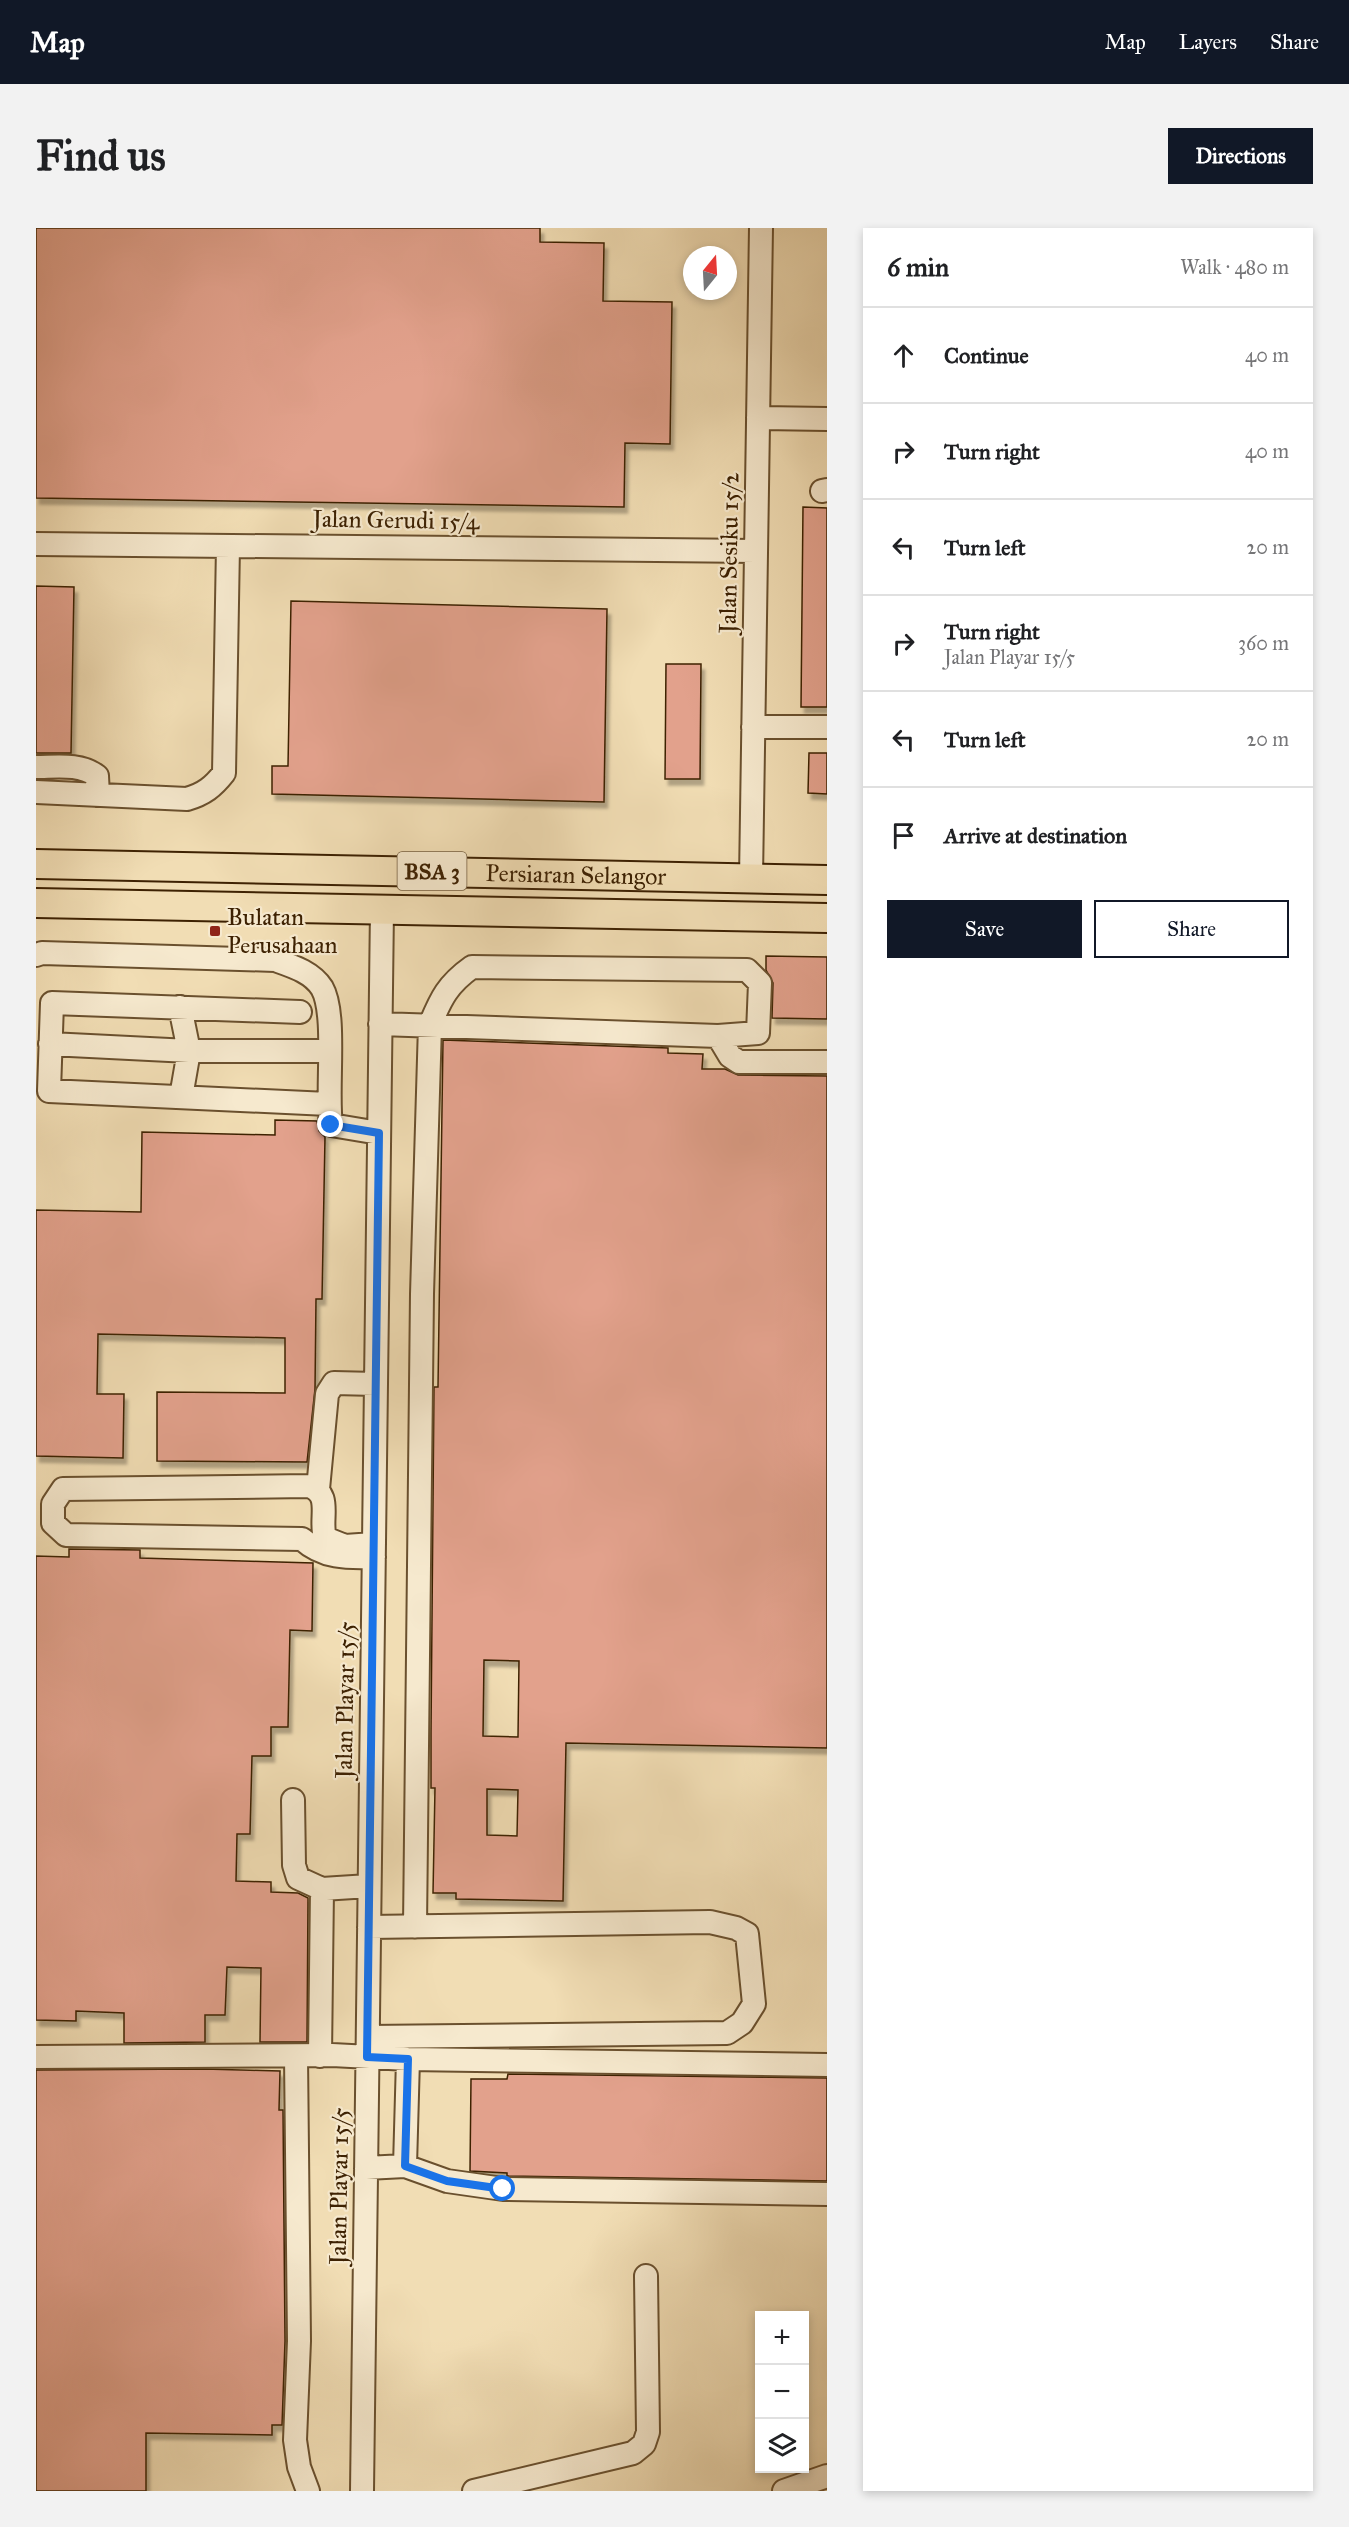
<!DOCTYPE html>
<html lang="en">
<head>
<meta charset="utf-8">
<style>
  body { margin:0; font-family:"IM FELL Great Primer",serif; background:#f2f2f2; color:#202124 }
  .controls { position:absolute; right:18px; bottom:18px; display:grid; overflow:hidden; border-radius:0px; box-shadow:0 3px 9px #0003 }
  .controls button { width:54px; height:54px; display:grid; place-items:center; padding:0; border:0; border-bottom:2px solid #e0e0e0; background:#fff; color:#202124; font:30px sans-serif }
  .compass { position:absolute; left:647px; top:18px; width:54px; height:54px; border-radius:50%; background:#fff; box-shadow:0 3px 9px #0003; rotate:18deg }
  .stop { position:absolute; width:18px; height:18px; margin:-14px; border:4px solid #1a73e8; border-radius:50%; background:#fff }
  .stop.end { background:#1a73e8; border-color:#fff; box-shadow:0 2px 6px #0008 }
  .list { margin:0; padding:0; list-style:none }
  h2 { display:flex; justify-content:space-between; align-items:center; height:78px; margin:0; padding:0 24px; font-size:26px }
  h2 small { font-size:20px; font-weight:400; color:#757577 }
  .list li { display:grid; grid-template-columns:39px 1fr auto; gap:18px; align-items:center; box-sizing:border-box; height:96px; padding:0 24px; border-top:2px solid #e0e0e0 }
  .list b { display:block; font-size:22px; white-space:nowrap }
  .list p { margin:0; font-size:20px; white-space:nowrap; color:#757577 }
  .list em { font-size:20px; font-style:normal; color:#757577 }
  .actions { display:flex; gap:12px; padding:18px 24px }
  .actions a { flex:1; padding:14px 0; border:2px solid #111827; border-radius:0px; text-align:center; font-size:21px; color:#111827 }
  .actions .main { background:#111827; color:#fff }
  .icon { flex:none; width:33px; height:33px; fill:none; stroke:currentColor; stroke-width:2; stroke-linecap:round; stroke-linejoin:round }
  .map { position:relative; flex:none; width:791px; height:2263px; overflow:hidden; border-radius:0px }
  header { display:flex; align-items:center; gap:36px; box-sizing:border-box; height:84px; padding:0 30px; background:#111827; color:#fff }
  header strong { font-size:28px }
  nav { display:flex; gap:33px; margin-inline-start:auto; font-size:21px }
  .intro { display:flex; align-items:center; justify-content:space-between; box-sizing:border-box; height:144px; padding:0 36px }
  h1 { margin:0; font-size:42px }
  .button { padding:15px 27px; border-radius:0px; background:#111827; color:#fff; font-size:21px; font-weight:700 }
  main { display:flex; gap:36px; padding:0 36px }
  aside { flex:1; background:#fff; border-radius:0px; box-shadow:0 3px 9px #0003 }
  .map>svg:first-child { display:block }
  .building { fill:#e2a18c; stroke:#3d2102; stroke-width:1.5; fill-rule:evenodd; filter:url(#shadow) }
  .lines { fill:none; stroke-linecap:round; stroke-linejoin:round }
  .minor-casing { stroke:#6a502e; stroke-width:26 }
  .major-casing { stroke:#3d2102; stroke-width:32 }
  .minor { stroke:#f6e9ce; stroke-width:22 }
  .major { stroke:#f1ddb4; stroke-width:28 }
  .route { stroke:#1a73e8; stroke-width:8 }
  .poi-dot { fill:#8f2418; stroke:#f6e9ce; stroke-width:2 }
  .labels { text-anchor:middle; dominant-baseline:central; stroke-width:4.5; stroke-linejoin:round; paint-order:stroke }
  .shield { fill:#f6e9ce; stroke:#745d3f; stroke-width:1.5 }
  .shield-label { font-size:22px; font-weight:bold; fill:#3d2102 }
  .street-label { font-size:24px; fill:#3d2102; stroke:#f6e9ce }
  .poi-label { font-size:24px; fill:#3d2102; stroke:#f6e9ce; text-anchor:start }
</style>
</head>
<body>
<header>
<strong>Map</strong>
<nav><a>Map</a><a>Layers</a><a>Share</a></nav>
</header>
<div class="intro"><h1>Find us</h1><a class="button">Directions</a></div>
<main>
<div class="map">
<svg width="791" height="2263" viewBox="0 0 791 2263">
  <defs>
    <filter id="shadow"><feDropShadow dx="3.5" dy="6" stdDeviation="1.5" flood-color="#0004"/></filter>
  </defs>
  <rect width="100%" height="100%" fill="#f1ddb4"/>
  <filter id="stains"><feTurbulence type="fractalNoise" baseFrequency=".00333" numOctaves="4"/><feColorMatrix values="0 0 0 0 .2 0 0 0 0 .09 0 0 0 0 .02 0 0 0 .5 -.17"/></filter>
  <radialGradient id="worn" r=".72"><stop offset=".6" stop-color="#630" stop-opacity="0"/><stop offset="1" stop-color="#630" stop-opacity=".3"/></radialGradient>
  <path class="building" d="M0 0H504V14L568 15 567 73 636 74 634 216 589 215 588 279 0 270Z
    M767 279 791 280V479H765Z
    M0 358 38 359 35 525H0Z
    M255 373 571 381 568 574 236 566V538H252Z
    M630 436H665L664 551H629Z
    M773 525H791V566L772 565Z
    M730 728 791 729V791L736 790 737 755 730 742Z
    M407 812 632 820V825L667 826 666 841H689L702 847 791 848V1520L530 1515 527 1673 420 1671V1665H397L399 1560H395V1505L398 1159H402ZM448 1432 483 1433 482 1509 447 1508ZM451 1561 482 1562 481 1608 451 1607Z
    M239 892 281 893 283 903 289 909 286 1071H280L279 1161 271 1234 121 1233V1164L249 1165V1110L62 1106 61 1166H88L87 1230 0 1228V982L105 984 106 904 239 907Z
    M33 1321 104 1322V1330L277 1335 276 1403 254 1402 252 1499H235V1528H216L214 1606H201L200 1653 235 1654V1664L262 1665 272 1670 271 1814H224L225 1740 191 1739 189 1787H169V1814L88 1815V1785L40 1783V1793L0 1792V1328L33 1329Z
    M168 1841 244 1843 243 1882H247L249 2113 246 2197H236V2207L110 2205V2263H0V1842Z
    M472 1846 791 1850V1953L471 1948V1945L434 1943 435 1851H471Z"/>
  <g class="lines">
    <defs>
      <path id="minor" d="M722 190 791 191
        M786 263 791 262
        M0 316 720 323
        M717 499H791
        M0 539C20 539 44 535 61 548L62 567
        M0 564 151 571C168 566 177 559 188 545L192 318
        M715 650 725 0
        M0 727 6 725 239 732C256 738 276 744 286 760 301 786 290 862 295 897L343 905
        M144 779 153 823 145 869
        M264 784 16 775 13 863 292 876
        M344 796 682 808 722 805 724 755 711 742 436 739C412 756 405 770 394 797L386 1066 379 1699
        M682 808 694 828 703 834H791
        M14 816 153 823H293
        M282 1261 291 1166 298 1155 340 1156
        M338 1329C311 1330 287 1330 266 1311L30 1307 17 1295V1276L27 1261 273 1258C297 1266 283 1291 289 1310L309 1318 338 1316
        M257 1572 258 1637 262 1650 286 1661 333 1658
        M332 1809 691 1805 706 1795 718 1776 711 1706 700 1700 674 1694 333 1699
        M260 1828 263 2113 259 2212 263 2239 272 2263
        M284 1828 286 1661
        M0 1829 296 1827 372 1831 791 1837
        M369 1938 372 1831
        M330 1940 369 1938 411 1953 467 1961 791 1966
        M326 2263 346 681
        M438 2263 597 2225 608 2216 612 2204 610 2048
        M748 2263 791 2248"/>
      <g id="major">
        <path id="s1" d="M0 636 791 652"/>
        <path d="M0 675 791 690"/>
      </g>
    </defs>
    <use href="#minor" class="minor-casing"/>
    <use href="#major" class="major-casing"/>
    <use href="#minor" class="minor"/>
    <use href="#major" class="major"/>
  </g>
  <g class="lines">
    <path class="route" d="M295 897 343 905 331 1829 372 1831 369 1938 411 1953 467 1961"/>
  </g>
  <rect class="poi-dot" x="173" y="697" width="12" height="12" rx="3"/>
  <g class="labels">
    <rect class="shield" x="361.5" y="624" width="69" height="38" rx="4.5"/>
    <g class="shield-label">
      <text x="396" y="643">BSA 3</text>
    </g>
    <g class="street-label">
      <text transform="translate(360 292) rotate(1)">Jalan Gerudi 15/4</text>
      <text transform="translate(693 325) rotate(-89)">Jalan Sesiku 15/2</text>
      <text stroke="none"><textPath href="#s1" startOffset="540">Persiaran Selangor</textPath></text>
      <text transform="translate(309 1472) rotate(-89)">Jalan Playar 15/5</text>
      <text transform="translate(303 1958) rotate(-89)">Jalan Playar 15/5</text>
    </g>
    <g class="poi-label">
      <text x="191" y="689">Bulatan<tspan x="191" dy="28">Perusahaan</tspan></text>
    </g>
  </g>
  <rect width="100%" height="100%" filter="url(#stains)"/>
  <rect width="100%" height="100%" fill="url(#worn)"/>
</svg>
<div class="controls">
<button>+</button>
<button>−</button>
<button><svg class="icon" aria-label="layers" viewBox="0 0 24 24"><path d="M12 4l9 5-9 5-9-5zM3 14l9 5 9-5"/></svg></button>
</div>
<svg class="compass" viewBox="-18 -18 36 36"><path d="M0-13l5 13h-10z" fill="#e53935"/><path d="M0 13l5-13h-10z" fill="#757577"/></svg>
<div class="stop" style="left:467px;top:1961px"></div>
<div class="stop end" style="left:295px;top:897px"></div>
</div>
<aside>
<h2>6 min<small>Walk · 480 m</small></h2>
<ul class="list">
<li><svg class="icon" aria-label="ahead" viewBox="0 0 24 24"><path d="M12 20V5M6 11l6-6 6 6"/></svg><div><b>Continue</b></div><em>40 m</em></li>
<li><svg class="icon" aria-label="right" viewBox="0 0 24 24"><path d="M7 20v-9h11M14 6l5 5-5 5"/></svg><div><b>Turn right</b></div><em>40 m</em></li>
<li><svg class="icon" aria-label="left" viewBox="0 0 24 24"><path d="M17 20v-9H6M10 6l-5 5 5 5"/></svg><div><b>Turn left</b></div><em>20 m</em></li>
<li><svg class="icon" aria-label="right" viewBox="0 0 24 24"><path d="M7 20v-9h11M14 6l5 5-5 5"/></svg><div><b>Turn right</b><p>Jalan Playar 15/5</p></div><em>360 m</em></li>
<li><svg class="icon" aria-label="left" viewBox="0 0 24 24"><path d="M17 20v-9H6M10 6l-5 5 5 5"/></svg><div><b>Turn left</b></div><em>20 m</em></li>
<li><svg class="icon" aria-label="arrive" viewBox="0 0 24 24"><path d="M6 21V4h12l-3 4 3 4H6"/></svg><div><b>Arrive at destination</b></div></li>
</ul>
<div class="actions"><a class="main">Save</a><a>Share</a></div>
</aside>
</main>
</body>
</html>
